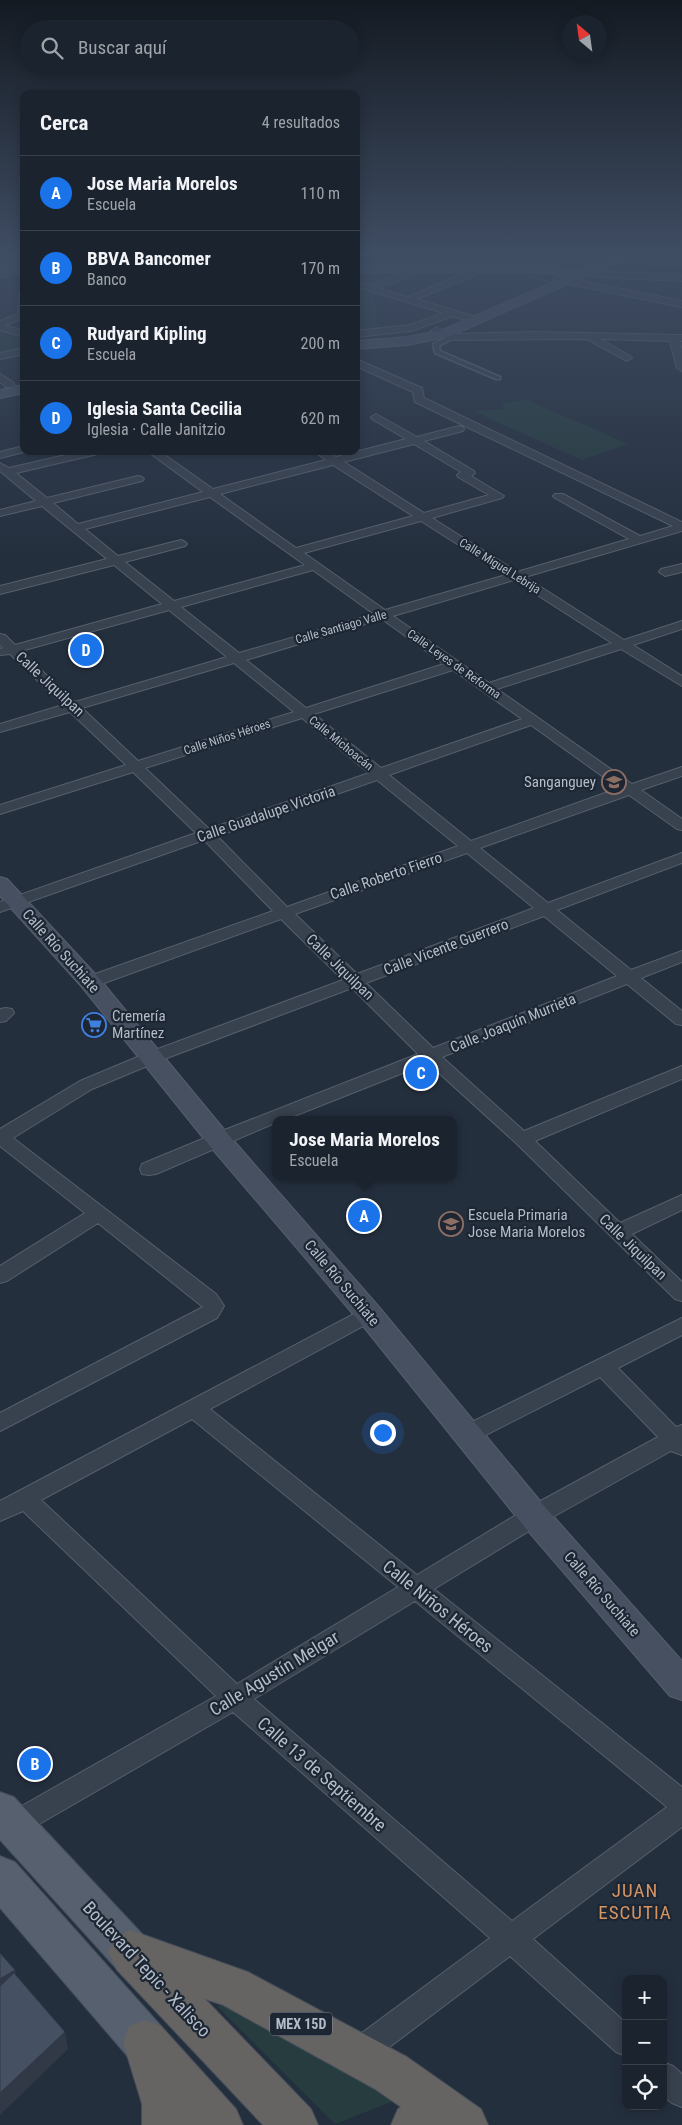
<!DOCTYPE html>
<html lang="es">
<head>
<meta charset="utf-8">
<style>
  body { margin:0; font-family:"Roboto Condensed",sans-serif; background:#242b36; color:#f1f3f6 }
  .controls { position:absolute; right:15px; bottom:15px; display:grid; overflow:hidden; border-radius:10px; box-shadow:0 2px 12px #0003 }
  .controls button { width:45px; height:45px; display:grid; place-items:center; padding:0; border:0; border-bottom:1px solid #39404a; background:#1b232e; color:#f1f3f6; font:25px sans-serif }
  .compass { position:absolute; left:562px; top:15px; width:45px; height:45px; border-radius:50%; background:#1b232e; box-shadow:0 2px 12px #0003; rotate:331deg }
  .you { position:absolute; left:382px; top:1432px; width:18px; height:18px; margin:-12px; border:4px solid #fff; border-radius:50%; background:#1a73e8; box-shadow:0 0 0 8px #1a73e833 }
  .badge { display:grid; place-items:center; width:32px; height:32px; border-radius:50%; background:#1a73e8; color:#fff; font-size:16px; font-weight:700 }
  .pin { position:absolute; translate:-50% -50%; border:2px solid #fff; box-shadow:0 1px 5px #0006 }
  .popup { position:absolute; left:272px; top:1116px; width:185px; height:65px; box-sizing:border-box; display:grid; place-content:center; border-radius:10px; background:#1b232e; filter:drop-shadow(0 1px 4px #0005); font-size:16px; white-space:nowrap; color:#a0a4aa }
  .popup b { font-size:19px; color:#f1f3f6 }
  .popup::after { content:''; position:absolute; left:50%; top:100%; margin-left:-10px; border:10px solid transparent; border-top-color:#1b232e }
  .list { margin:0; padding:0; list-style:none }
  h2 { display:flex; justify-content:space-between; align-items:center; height:65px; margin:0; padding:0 20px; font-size:21px }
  h2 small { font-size:16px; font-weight:400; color:#a0a4aa }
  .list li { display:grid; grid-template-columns:32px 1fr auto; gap:15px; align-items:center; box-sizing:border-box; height:75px; padding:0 20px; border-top:1px solid #39404a }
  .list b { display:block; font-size:19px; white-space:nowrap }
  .list p { margin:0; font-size:16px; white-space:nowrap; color:#a0a4aa }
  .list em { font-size:16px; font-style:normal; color:#a0a4aa }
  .icon { flex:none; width:28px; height:28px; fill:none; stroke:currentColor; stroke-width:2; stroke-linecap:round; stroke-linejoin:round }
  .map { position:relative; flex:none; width:682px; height:2125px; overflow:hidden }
  .search { position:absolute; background:#1b232e; box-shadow:0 2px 12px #0003; left:20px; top:20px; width:340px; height:55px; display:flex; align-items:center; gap:12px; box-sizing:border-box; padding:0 18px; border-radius:28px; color:#a0a4aa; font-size:19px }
  .panel { position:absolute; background:#1b232e; box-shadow:0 2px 12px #0003; left:20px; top:90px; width:340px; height:365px; border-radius:10px }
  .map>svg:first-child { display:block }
  .green { fill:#263c3f }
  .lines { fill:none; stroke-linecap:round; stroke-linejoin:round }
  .stream { stroke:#394c67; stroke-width:2.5 }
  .pedestrian-casing { stroke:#565f6c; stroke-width:3 }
  .minor-casing { stroke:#565f6c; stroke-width:2 }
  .secondary-casing { stroke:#565f6c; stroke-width:2 }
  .primary-casing { stroke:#414a57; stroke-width:2 }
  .trunk-casing { stroke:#434c59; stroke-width:2 }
  .pedestrian { fill:#38414e; fill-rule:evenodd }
  .minor { fill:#38414e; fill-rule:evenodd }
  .secondary { fill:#465061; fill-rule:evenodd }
  .primary { fill:#56606e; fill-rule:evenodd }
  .trunk { fill:#656462; fill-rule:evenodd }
  .shaded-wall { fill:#303945 }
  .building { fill:#455162; stroke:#303945 }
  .labels { text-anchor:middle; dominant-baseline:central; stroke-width:4.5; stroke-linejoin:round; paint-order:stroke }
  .far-street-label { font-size:12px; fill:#b4bcc9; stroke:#1d2633 }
  .shield { fill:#1d2633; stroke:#878f9c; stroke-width:1 }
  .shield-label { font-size:14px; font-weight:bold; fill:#b4bcc9 }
  .street-label { font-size:15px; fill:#b4bcc9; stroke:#1d2633 }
  .poi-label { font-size:15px; fill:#b4bcc9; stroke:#1d2633; text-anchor:start }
  .near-street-label { font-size:18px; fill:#b4bcc9; stroke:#1d2633 }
  .near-neighbourhood-label { font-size:19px; letter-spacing:1px; fill:#d59563; stroke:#1d2633 }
</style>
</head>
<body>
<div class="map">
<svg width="682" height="2125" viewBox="0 0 682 2125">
  <rect width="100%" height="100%" fill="#242f3e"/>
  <path class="green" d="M356 292H374L378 329H356Z
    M0 330 24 337V349L0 354Z
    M525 399 628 444 582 460 473 411 504 409 502 404Z
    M229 2004 396 2100 335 2124 217 2006Z"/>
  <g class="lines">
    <path class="stream" d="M528 276 546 281"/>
    <defs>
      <path id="pedestrian" d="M450 336 455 337 439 346 440 351 500 377V379H496L435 353 433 344Z"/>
      <path id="minor" d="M12 255H20L8 277H2L1 275Z
        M518 255H529L562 268 563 272 556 274 555 271Z
        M585 255H597L606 260 602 263Z
        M612 257 682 259V265L609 262 608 260Z
        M409 265 413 268 414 275 378 288 408 297 469 271 466 268 467 266H473L478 270V274L417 299 479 318V322L476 323 453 316 411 331 356 337V331L410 325 444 313 356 287V281L368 285 406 272 405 268Z
        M580 271 682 275V281L577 276V272Z
        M557 276 682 301V307L554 281 553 279Z
        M23 291 24 318 5 325 24 331V337L0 330V321L18 314 19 294Z
        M436 328 453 334 534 332 682 335V341H679L682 350V371L677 368 670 341 600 339 630 356 632 358 627 361 587 339 452 340 433 333 431 331Z
        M24 348V354L0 359V353Z
        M356 359 422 388 424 398 682 522V531L525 577 624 640 682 621V629L633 645 682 676V686L621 649 497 689 632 784 682 767V776L641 790 682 819V830L677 829 629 795 480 848 548 903 682 853V863L557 910 631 970 682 951V962L641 978 682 1011V1025L676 1024 627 984 442 1057 524 1131 682 1066V1079L535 1141 620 1223 682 1195V1210L632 1234 682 1282V1301L675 1299 516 1143 428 1063 284 1120H275V1123L156 1174 149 1175 142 1174 140 1169 142 1164 212 1135 418 1054 352 988 159 1061 92 1089 13 1138 216 1294 224 1306 217 1318 0 1431V1413L203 1307 98 1223 7 1281 0 1283V1266L85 1213 0 1146V1129L80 1081 147 1053 343 980 281 919 96 986H84L82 982 84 978 273 911 204 840 0 912V902L196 833 133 772 0 814V805L126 765 70 712 0 732V724L63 705 10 654 0 655V649L3 648 0 645V634L5 635 15 645 162 604 114 565 0 594V586L107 559 42 506 0 516V510L36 501 0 471V463L9 468 83 451H103L102 453 16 473 47 498 138 476 142 477 144 479 142 481 53 503 78 524 203 492 147 451H159L213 489 326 460 314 451H327L336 457 406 439 372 419 371 417 376 414 417 437 459 426 463 427 464 429 463 431 424 441 474 471 475 473 471 476 504 496 502 498 432 518 517 572 629 539 555 498 553 496 555 494H563L640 536 673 526 415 402 413 392 356 366ZM414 444 461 472 457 475 458 477 489 495 424 513 344 462ZM333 465 413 516 296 548 220 494ZM210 497 305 565 174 601 125 562 185 546 187 544 185 542 181 540 118 556 85 529ZM421 521 506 575 385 610 304 553ZM313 570 374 614 239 653 181 607ZM514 580 612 643 489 683 393 616ZM169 610 227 657 75 702 21 651ZM382 619 444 664 306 708 246 660ZM234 663 294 712 138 761 82 708ZM453 670 522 719 381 768 314 714ZM302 718 369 773 209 829 145 768ZM531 725 619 788 471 841 389 775ZM377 780 458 846 287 907 217 836ZM467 853 534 908 357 974 295 914ZM544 916 617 976 433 1048 366 983Z
        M0 374 14 383V387H6L0 382Z
        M24 446V451H28L0 458V452Z
        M682 564V572L665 576 659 572 661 569Z
        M6 1008 12 1009 14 1013 6 1021 0 1022V1009Z
        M369 1306 376 1309 379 1314 376 1319 210 1409 417 1575 526 1509 658 1437 600 1377 474 1441 466 1444 458 1441 455 1435 458 1429 682 1318V1335L618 1368 676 1427 682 1425V1455L671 1451 542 1523 434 1589 682 1787V1827L533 1939 626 2023V2056L616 2052 510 1956 367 2064 357 2068 347 2064 343 2054 347 2044 490 1938 233 1712 22 1834 13 1837 4 1834 0 1825 4 1816 216 1696 23 1511 0 1521V1501ZM192 1419 398 1587 237 1684 41 1500ZM415 1601 667 1807 512 1921 254 1699Z
        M663 2062 673 2066 682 2074V2107L672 2103 663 2096Z"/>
      <path id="secondary" d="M615 255H631L629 257 448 337 407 345 356 349V341L407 337 440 331 570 275 537 273H356V265H537L583 269Z
        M24 265V273L0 274V266Z
        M24 385V393L0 398V390Z
        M0 877 7 879 98 977 227 1133 379 1307 545 1507 682 1661V1700L670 1696 523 1525 359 1321 209 1145 82 987 0 896Z"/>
      <path id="primary" d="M0 1792 14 1797 145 1937 152 1952 145 1967 130 1974 115 1967 0 1840Z
        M0 1856 15 1862 161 2026 167 2042 161 2058 145 2064 129 2058 0 1908Z"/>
      <path id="trunk" d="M130 1930 248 1972 407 2057 481 2109 488 2125H391L398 2109 401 2107 375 2089 223 2005 205 1999 311 2109 318 2125H263L117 1970 108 1952 115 1937Z
        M145 2020 161 2026 236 2109 243 2125H142V2104L123 2042 129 2026Z"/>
    </defs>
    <use href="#pedestrian" class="pedestrian-casing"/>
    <use href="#minor" class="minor-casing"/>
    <use href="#secondary" class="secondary-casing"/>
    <use href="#primary" class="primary-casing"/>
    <use href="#trunk" class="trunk-casing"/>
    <use href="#pedestrian" class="pedestrian"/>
    <use href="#minor" class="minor"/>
    <use href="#secondary" class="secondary"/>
    <use href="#primary" class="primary"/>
    <use href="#trunk" class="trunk"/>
  </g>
  <path class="shaded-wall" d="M15 1970 18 1984 0 1995V1979Z
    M65 2032 68 2049 0 2115V2093Z"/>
  <path class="building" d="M0 1953 15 1970 0 1979Z
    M14 1973 65 2032 0 2093V1986Z"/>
  <linearGradient id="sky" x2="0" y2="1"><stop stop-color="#141a22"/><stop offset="0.46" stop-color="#3f4d63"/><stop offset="1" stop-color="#3f4d63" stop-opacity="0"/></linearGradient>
  <rect width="682" height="552" fill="url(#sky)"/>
  <defs>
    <symbol id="school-ring" viewBox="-11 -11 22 22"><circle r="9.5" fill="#1d2633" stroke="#8d6e63" stroke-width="1.5"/><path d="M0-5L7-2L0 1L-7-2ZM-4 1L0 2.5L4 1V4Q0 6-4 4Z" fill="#8d6e63"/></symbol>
    <symbol id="supermarket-ring" viewBox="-11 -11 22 22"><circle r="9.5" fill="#1d2633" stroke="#3f7fe0" stroke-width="1.5"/><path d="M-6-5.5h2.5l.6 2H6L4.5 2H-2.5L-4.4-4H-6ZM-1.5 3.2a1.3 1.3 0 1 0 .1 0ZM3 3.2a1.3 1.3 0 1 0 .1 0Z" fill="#3f7fe0"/></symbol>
  </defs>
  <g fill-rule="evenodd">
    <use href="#school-ring" x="600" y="768" width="28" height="28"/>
    <use href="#supermarket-ring" x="80" y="1011" width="28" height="28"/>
    <use href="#school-ring" x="437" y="1210" width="28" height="28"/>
  </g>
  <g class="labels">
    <g class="far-street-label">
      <text transform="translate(500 566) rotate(32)">Calle Miguel Lebrija</text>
      <text transform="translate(341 627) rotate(-16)">Calle Santiago Valle</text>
      <text transform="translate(454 664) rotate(35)">Calle Leyes de Reforma</text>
      <text transform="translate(227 737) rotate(-18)">Calle Niños Héroes</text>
      <text transform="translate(341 743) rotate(39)">Calle Michoacán</text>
    </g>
    <rect class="shield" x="270" y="2012.5" width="62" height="23" rx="4"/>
    <g class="shield-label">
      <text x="301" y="2024">MEX 15D</text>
    </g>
    <g class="street-label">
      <text transform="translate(50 684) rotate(43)">Calle Jiquilpan</text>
      <text transform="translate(266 814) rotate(-19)">Calle Guadalupe Victoria</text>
      <text transform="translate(386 876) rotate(-19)">Calle Roberto Fierro</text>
      <text transform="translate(446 947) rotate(-21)">Calle Vicente Guerrero</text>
      <text transform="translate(61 951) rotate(48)">Calle Río Suchiate</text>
      <text transform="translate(340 967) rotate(44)">Calle Jiquilpan</text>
      <text transform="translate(513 1023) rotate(-22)">Calle Joaquín Murrieta</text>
      <text transform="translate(633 1247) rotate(44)">Calle Jiquilpan</text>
      <text transform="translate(342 1283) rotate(50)">Calle Río Suchiate</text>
      <text transform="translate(602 1594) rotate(49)">Calle Río Suchiate</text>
    </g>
    <g class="poi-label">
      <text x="596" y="782" text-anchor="end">Sanganguey</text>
      <text x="112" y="1016">Cremería<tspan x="112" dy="17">Martínez</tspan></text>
      <text x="468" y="1215">Escuela Primaria<tspan x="468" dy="17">Jose Maria Morelos</tspan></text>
    </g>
    <g class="near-street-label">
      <text transform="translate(438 1606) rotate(39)">Calle Niños Héroes</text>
      <text transform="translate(274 1673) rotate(-31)">Calle Agustín Melgar</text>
      <text transform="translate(322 1774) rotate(41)">Calle 13 de Septiembre</text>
      <text transform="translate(147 1969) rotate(47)">Boulevard Tepic - Xalisco</text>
    </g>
    <g class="near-neighbourhood-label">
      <text x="635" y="1890">JUAN<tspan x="635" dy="22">ESCUTIA</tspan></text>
    </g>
  </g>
</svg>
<div class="controls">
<button>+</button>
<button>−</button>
<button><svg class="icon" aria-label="locate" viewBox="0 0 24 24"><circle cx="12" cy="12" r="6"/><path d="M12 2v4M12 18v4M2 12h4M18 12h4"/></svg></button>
</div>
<svg class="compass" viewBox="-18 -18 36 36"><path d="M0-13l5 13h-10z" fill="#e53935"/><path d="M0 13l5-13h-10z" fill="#a0a4aa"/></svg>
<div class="you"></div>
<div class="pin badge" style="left:364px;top:1216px">A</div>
<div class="popup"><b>Jose Maria Morelos</b>Escuela</div>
<div class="pin badge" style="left:35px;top:1764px">B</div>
<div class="pin badge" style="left:421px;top:1073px">C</div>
<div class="pin badge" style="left:86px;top:650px">D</div>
<div class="search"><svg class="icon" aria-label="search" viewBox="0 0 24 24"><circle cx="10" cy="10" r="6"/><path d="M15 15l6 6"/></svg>Buscar aquí</div>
<section class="panel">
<h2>Cerca<small>4 resultados</small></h2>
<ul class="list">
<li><span class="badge">A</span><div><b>Jose Maria Morelos</b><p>Escuela</p></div><em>110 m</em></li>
<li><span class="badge">B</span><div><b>BBVA Bancomer</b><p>Banco</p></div><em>170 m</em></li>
<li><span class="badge">C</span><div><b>Rudyard Kipling</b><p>Escuela</p></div><em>200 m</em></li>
<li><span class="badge">D</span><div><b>Iglesia Santa Cecilia</b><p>Iglesia · Calle Janitzio</p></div><em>620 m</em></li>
</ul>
</section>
</div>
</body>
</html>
